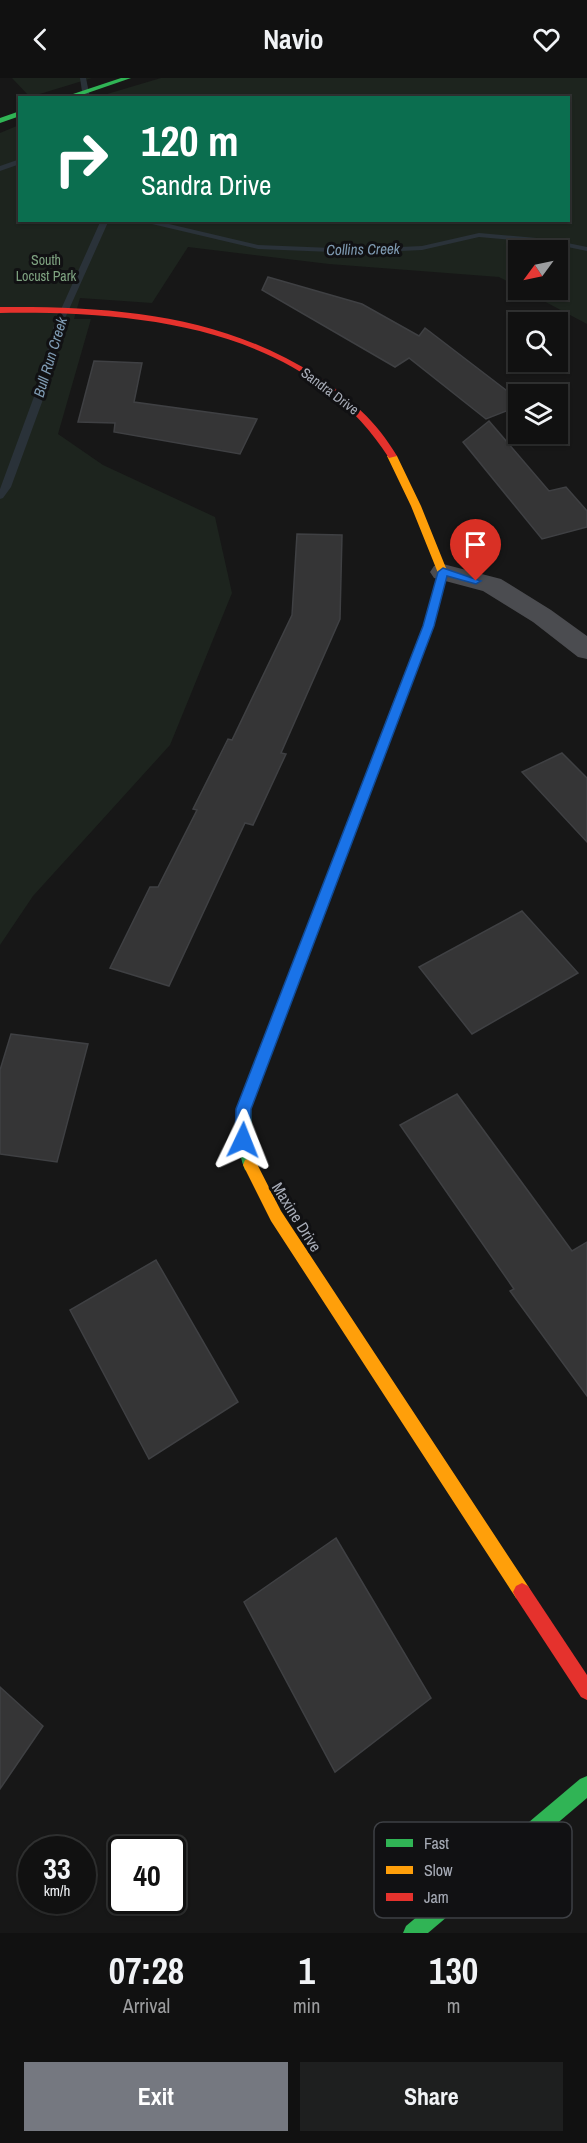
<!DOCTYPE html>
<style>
:root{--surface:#111;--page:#1e1f1f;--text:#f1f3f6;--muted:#9c9d9f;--line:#303131;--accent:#757880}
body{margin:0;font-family:"Archivo Narrow",sans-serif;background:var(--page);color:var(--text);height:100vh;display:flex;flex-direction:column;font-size:22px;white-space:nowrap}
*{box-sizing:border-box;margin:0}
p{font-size:20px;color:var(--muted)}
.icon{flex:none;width:33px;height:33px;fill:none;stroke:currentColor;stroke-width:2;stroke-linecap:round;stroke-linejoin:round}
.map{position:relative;height:1855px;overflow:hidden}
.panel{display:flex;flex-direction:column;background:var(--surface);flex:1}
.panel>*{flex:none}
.banner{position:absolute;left:18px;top:18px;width:552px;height:126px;border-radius:0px;box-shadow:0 2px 4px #0004,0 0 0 2px var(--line);background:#0b6e4f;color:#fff;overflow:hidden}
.needle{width:39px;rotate:237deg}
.buttons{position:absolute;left:508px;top:162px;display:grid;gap:12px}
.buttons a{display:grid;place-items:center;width:60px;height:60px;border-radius:0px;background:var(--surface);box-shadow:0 2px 4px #0004,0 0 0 2px var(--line);font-size:30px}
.speed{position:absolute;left:18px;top:1758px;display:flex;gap:12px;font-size:30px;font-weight:700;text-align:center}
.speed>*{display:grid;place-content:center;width:78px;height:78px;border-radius:50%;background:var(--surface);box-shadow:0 2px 4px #0004,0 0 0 2px var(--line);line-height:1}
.speed small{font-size:15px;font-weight:400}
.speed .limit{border:3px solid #111;border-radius:9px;background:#fff;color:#111}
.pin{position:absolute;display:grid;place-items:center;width:51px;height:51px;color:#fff;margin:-62px -26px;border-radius:50% 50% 50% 0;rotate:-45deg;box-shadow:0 0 6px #0007}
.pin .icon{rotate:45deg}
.me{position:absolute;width:66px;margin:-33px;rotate:2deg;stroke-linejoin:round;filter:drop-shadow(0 0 4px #0008)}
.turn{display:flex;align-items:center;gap:21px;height:126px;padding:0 24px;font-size:27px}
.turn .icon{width:78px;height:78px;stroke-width:2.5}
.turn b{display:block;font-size:42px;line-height:51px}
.eta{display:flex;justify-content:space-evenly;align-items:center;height:102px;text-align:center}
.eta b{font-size:36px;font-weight:700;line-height:42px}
.action{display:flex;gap:12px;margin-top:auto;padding:12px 24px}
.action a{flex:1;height:69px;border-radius:0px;background:var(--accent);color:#fff;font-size:24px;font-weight:700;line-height:69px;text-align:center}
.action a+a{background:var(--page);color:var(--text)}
header{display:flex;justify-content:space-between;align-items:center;height:78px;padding:0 24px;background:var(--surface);font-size:27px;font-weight:700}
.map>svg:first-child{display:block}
.green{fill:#1d241e}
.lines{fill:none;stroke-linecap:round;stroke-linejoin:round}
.stream{fill:#2a3239;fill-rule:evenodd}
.building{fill:#353536;stroke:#3f4043;stroke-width:1.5}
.street{fill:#4b4c50;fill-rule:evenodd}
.fast{fill:#30b455;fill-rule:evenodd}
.slow{fill:#ff9f0a;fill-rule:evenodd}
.jam{fill:#e5322d;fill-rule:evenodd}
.route{fill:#1a73e8;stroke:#114b97;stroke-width:1.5}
.labels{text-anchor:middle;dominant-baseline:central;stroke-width:6;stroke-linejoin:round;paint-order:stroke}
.far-park-label{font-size:14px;fill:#7fa381;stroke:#111113}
.far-street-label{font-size:14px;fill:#a8adb8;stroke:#111113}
.far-water-label{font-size:15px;font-style:italic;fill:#7f9bb3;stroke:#111113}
.street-label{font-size:16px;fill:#a8adb8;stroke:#111113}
.key{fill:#111113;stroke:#3e4045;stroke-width:1.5}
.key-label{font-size:16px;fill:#a8adb8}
</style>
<header><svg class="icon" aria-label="back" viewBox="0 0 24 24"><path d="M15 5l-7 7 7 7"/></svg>Navio<svg class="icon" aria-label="heart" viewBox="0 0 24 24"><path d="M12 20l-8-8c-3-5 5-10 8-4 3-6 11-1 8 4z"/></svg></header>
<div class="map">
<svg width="587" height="1855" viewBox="0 0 587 1855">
<rect width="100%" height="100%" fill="#171717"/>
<g class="green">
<path d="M 12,0 L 92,0 L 30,19 Z"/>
<path d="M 161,0 L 587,0 L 587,246 L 523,212 L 558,212 L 558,172 L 519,172 L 519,209 L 499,199 L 329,186 L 188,169 L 152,225 L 80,220 L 74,241 L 91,241 L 58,356 L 103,387 L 215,439 L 232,515 L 170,667 L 33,818 L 0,867 L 0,55 L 19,47 L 20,142 L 568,142 L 568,20 L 97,19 Z"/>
</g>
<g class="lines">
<g class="stream">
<path d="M 80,0 L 86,0 L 90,20 L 83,20 Z"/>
<path d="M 20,81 L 20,86 L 0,93 L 0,88 Z"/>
<path d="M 101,142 L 109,142 L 62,247 L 49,305 L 11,409 L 3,420 L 0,421 L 0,411 L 39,305 L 54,247 Z"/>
<path d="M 135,142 L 152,142 L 258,167 L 357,171 L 422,168 L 479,155 L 548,161 L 587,169 L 587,173 L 548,165 L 479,159 L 422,172 L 357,175 L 258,171 Z"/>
</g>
</g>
<g class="building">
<path d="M 268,199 L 362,226 L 419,258 L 425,250 L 519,322 L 519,328 L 486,341 L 409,280 L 395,289 L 262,212 Z"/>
<path d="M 94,283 L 142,285 L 134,324 L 257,341 L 240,376 L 114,354 L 115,345 L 78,344 Z"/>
<path d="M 489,343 L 549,413 L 566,409 L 587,433 L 587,449 L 542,461 L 463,364 Z"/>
<path d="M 297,456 L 342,457 L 340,541 L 281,675 L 286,676 L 253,747 L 245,745 L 169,908 L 110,890 L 150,809 L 158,809 L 197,732 L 193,731 L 228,661 L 232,662 L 292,537 Z"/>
<path d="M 562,675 L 587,700 L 587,764 L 522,694 Z"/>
<path d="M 522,833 L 578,895 L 472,956 L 419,889 Z"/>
<path d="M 11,956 L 88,966 L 57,1084 L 0,1076 L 0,992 Z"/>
<path d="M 457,1016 L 572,1173 L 587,1164 L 587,1318 L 510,1213 L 514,1211 L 400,1047 Z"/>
<path d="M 156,1182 L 238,1324 L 149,1381 L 70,1232 Z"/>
<path d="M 336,1460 L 431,1620 L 335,1694 L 244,1524 Z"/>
<path d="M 0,1609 L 43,1648 L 0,1711 Z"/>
</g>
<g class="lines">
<path class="street" d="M 443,486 L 501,501 L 551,532 L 587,558 L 587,581 L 578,579 L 533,544 L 483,513 L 434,500 L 430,494 L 434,488 Z"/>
<g class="fast">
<path d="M 121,0 L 131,0 L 73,20 L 61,20 Z"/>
<path d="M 20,33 L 20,38 L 0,45 L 0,40 Z"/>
<path d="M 394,634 L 400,638 L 251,1031 L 252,1062 L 257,1087 L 255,1092 L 250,1094 L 245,1092 C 237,1073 237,1051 237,1031 L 388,638 Z"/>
<path d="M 587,1698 L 587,1720 L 428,1855 L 403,1855 L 406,1848 L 580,1701 Z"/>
</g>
<g class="slow">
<path d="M 392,375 L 397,378 L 421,428 L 448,495 L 433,548 L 400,638 L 394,642 L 388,638 L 423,548 L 438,495 L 411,428 L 387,378 Z"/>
<path d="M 250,1080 L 255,1082 L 281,1133 L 528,1508 L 531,1514 L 528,1520 L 522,1523 L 516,1520 L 271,1143 L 243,1087 L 245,1082 Z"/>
</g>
<g class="jam">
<path d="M 0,229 C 111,228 221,236 317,298 C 349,319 377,344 397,378 L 389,380 C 306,249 141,233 0,235 Z"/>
<path d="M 522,1505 L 528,1508 L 587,1597 L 587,1622 L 581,1619 L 516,1520 L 513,1514 L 516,1508 Z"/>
</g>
</g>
<path class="route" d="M 443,490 L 481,503 L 476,506 L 447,498 L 434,548 L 251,1031 L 250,1062 L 243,1068 L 235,1062 L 236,1031 L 423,548 L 438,494 Z"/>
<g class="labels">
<g class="far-park-label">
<text x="46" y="182">South<tspan x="46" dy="16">Locust Park</tspan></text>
</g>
<g class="far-street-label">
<text transform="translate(330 313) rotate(37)">Sandra Drive</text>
</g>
<g class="far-water-label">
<text transform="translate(363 171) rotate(-1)">Collins Creek</text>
<text transform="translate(50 279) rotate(-73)">Bull Run Creek</text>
</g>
<g class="street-label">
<text transform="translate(297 1139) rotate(58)">Maxine Drive</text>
</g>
</g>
<rect x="374" y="1744" width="198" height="96" rx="9" class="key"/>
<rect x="386" y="1761" width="27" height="8" fill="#30b455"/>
<rect x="386" y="1788" width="27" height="8" fill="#ff9f0a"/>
<rect x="386" y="1815" width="27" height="8" fill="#e5322d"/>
<g class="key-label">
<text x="424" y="1771">Fast</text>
<text x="424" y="1798">Slow</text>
<text x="424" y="1825">Jam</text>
</g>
</svg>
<div class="buttons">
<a><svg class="needle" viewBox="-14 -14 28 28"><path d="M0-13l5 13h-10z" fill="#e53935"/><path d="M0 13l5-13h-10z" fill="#9c9d9f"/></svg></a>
<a><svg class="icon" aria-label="search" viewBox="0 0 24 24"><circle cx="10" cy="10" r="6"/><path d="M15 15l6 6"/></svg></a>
<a><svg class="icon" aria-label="layers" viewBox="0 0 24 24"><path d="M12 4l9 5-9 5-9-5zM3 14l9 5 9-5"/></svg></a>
</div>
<div class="speed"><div>33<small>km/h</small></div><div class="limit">40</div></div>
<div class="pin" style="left:476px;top:503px;background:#d93025"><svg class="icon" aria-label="arrive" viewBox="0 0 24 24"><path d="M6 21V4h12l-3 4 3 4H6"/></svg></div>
<svg class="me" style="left:243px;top:1062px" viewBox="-20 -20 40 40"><path d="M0-17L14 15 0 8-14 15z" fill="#1a73e8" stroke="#fff" stroke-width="4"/></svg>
<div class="banner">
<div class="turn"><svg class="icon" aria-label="right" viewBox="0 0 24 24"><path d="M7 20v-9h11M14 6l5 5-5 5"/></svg><div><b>120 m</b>Sandra Drive</div></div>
</div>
</div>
<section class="panel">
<div class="eta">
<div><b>07:28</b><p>Arrival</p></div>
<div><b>1</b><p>min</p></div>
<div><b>130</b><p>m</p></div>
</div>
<div class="action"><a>Exit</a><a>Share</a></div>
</section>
